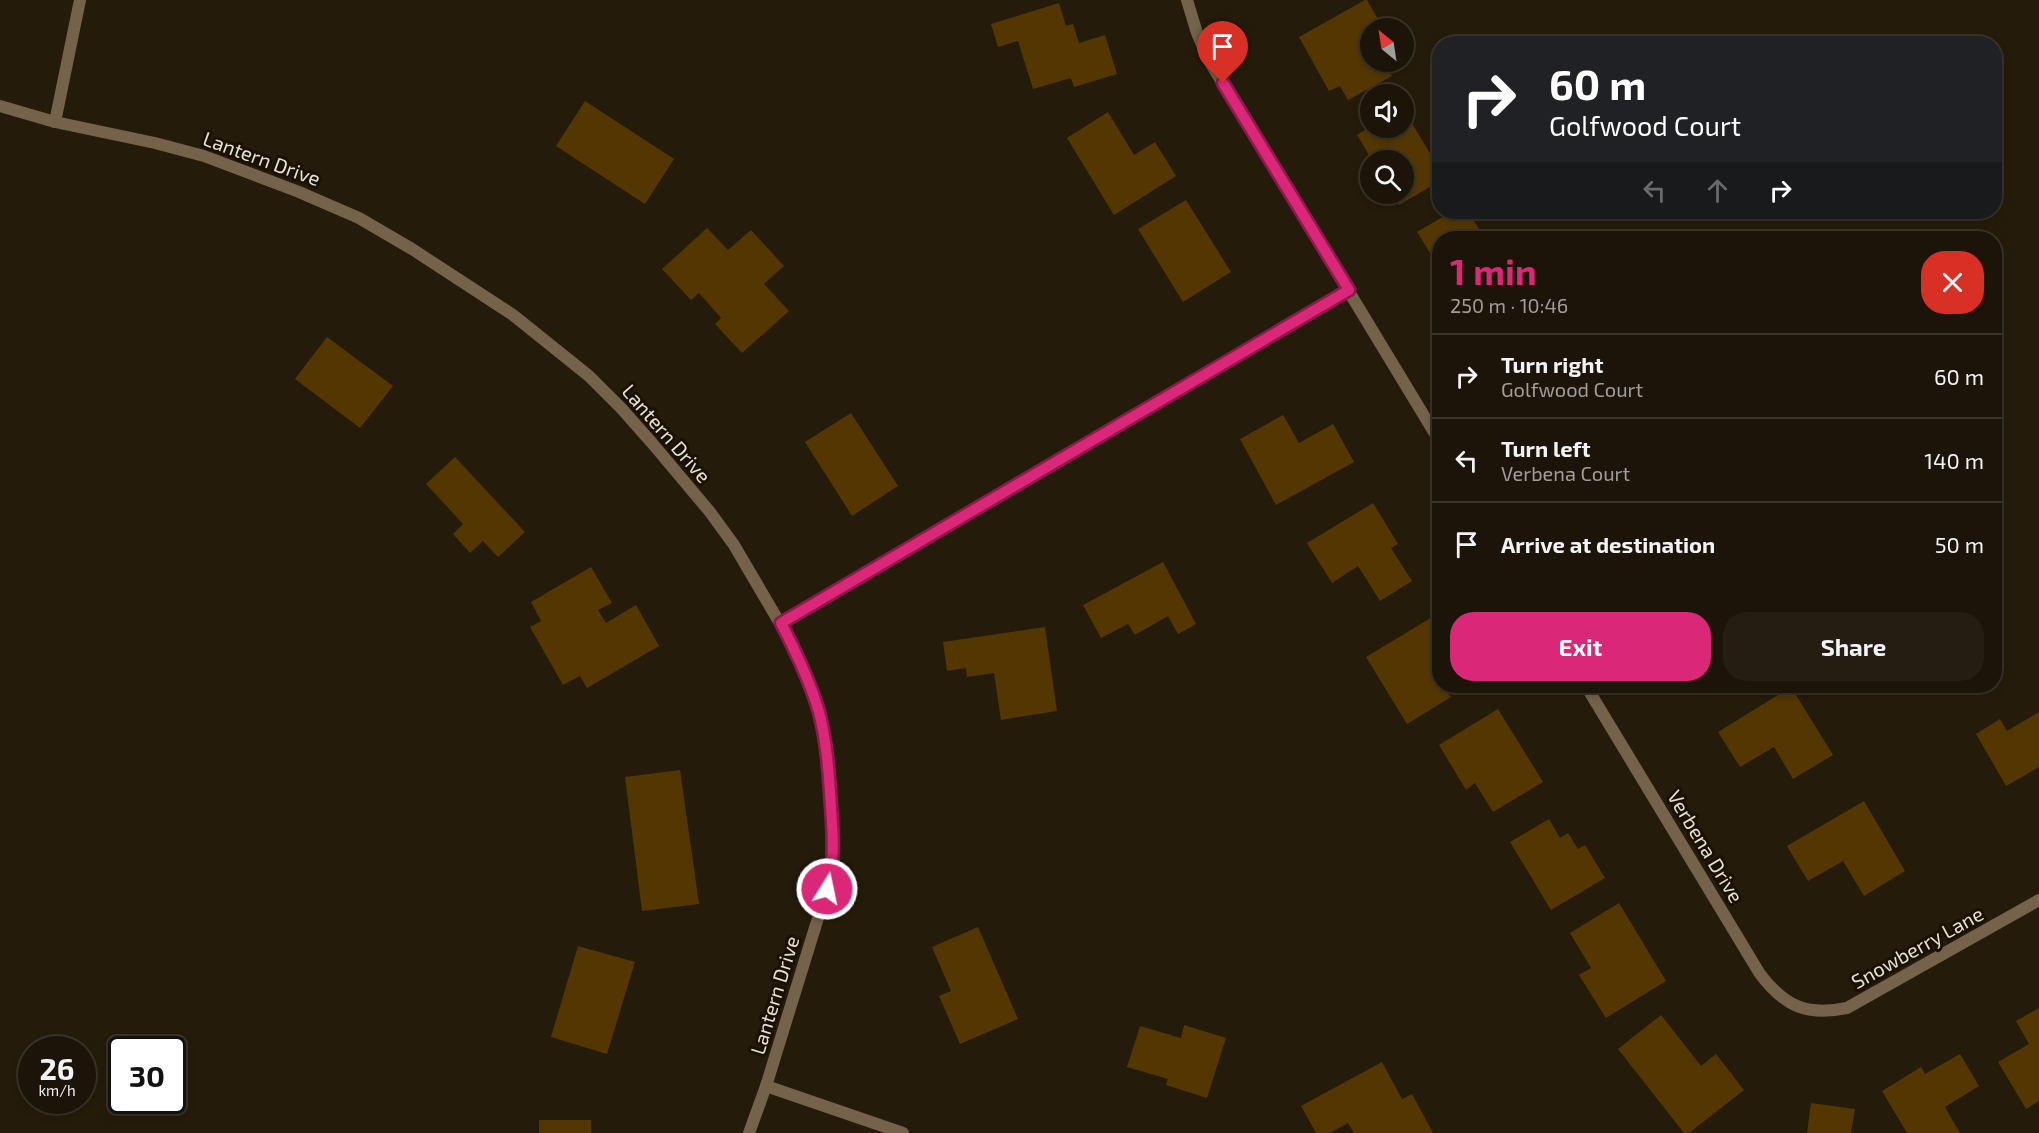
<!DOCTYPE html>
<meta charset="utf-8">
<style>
:root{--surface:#1c1408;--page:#251d12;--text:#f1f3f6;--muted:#a09e9c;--line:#3a3329;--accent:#db2777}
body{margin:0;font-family:"Exo 2",sans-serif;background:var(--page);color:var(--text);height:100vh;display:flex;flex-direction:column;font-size:22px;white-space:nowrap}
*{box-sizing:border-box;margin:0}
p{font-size:20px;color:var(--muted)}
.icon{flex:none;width:33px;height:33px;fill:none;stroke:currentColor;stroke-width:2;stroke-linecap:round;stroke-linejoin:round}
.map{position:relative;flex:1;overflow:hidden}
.side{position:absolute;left:1432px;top:231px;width:570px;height:462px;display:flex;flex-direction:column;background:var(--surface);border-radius:24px;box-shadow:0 3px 9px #0003,0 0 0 2px var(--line)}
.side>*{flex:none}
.guide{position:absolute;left:1432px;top:36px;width:570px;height:183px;border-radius:24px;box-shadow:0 3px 9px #0003,0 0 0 2px var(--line);background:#202124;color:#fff;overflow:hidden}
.needle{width:39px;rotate:330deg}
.buttons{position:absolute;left:1360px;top:18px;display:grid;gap:12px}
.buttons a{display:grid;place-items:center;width:54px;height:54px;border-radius:50%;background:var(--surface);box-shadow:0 3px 9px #0003,0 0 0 2px var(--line);font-size:30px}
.speed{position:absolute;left:18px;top:1036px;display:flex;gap:12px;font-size:30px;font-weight:700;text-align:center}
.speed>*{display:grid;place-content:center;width:78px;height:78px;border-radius:50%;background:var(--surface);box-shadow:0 3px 9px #0003,0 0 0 2px var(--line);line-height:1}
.speed small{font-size:15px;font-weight:400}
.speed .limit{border:3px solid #111;border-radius:9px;background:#fff;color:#111}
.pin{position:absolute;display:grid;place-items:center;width:51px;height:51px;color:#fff;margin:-62px -26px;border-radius:50% 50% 50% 0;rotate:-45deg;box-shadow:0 0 6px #0007}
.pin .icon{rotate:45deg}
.me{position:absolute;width:66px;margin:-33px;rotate:10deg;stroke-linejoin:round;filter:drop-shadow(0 0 4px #0008)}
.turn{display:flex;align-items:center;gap:21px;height:126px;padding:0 18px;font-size:27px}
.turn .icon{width:78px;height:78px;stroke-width:2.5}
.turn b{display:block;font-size:42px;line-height:51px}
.lanes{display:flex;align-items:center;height:57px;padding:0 18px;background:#0003;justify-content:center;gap:30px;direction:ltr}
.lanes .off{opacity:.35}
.round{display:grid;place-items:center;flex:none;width:63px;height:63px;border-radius:24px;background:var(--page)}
.headline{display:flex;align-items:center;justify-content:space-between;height:102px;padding:0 18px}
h1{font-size:36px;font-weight:700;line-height:45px;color:var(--accent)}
.action{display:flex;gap:12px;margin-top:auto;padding:12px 18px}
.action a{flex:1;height:69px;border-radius:24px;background:var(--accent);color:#fff;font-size:24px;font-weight:700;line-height:69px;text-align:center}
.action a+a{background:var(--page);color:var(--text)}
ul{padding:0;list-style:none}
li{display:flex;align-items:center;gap:18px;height:84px;padding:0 18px;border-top:2px solid var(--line)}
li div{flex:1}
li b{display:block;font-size:22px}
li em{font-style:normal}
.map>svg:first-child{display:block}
.building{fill:#543700}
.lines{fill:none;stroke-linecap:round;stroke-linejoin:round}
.minor{stroke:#74634a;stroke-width:12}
.route-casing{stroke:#8e194d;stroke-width:15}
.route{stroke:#db2777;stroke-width:10}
.labels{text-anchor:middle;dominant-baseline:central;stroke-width:6;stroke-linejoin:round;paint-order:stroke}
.street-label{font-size:20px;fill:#e7e0d5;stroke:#1b1103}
</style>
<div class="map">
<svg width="2039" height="1133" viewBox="0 0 2039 1133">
<rect width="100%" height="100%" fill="#251b0a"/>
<g class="building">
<path d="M 1365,0 L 1367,0 L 1383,28 L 1371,28 L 1371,62 L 1384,62 L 1392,76 L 1348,100 L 1340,86 L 1329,91 L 1299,37 Z"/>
<path d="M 1059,3 L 1066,26 L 1073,24 L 1079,43 L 1105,35 L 1117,74 L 1074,87 L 1071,78 L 1033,89 L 1018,41 L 998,47 L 991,24 Z"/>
<path d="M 585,101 L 674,159 L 645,204 L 556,146 Z"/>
<path d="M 1404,110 L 1440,170 L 1440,181 L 1399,205 L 1392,194 L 1404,194 L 1404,160 L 1372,160 L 1357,135 L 1371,126 L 1371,128 L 1404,128 Z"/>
<path d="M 1108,112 L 1134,155 L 1155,142 L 1176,176 L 1114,215 L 1067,138 Z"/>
<path d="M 1186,200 L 1231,272 L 1183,302 L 1138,229 Z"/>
<path d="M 1451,212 L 1468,212 L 1485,238 L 1440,238 L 1440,269 L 1417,232 Z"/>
<path d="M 707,228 L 728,250 L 751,230 L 784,266 L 764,284 L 789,311 L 742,353 L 715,324 L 721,318 L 699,293 L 691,300 L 662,269 Z"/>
<path d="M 327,337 L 393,386 L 360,428 L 295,379 Z"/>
<path d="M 851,413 L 898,486 L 852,516 L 805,442 Z"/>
<path d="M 1283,415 L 1299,443 L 1333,424 L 1354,462 L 1276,505 L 1240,439 Z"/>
<path d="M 455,457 L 525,532 L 498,557 L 483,541 L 470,553 L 453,534 L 463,524 L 426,484 Z"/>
<path d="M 1373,503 L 1398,544 L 1391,548 L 1412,581 L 1380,601 L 1358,566 L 1332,583 L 1307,543 Z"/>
<path d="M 1163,562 L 1196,624 L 1178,634 L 1168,616 L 1135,635 L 1128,624 L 1101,638 L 1083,605 Z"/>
<path d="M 591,567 L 612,603 L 598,610 L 606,623 L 636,605 L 659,646 L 587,688 L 580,676 L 563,685 L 530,627 L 541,621 L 531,602 Z"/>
<path d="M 1439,613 L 1440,658 L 1430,664 L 1440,680 L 1440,686 L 1444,686 L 1451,697 L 1407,724 L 1366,657 Z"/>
<path d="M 1045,627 L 1057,711 L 1001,720 L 994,673 L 967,677 L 966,668 L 947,671 L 943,642 Z"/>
<path d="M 1791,687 L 1833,755 L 1793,779 L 1774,747 L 1740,767 L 1718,732 Z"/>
<path d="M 1498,709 L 1543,782 L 1493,812 L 1475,783 L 1466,790 L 1439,745 Z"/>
<path d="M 2039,712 L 2039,767 L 2006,786 L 1976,734 L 2000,719 L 2007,731 Z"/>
<path d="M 680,770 L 699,904 L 642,911 L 625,777 Z"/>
<path d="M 1864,801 L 1905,871 L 1864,896 L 1843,861 L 1808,881 L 1787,846 Z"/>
<path d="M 1549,819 L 1560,838 L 1568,833 L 1578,849 L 1585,845 L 1605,878 L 1551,910 L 1510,842 Z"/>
<path d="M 1619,903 L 1666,981 L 1606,1018 L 1579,975 L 1591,968 L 1570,933 Z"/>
<path d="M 978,927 L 1018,1019 L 960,1044 L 939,996 L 951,991 L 932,947 Z"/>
<path d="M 578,946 L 635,962 L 607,1054 L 551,1037 Z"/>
<path d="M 2039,1008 L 2039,1101 L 2026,1109 L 1998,1062 L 2029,1044 L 2016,1021 Z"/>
<path d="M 1661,1015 L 1701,1066 L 1716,1054 L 1744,1090 L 1689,1133 L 1684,1133 L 1618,1049 Z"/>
<path d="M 1184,1025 L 1226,1038 L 1207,1098 L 1166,1085 L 1168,1079 L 1127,1067 L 1140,1026 L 1181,1038 Z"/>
<path d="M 1960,1054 L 1979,1086 L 1945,1107 L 1960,1133 L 1907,1133 L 1882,1091 L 1921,1067 L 1925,1074 Z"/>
<path d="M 1382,1062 L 1402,1099 L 1412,1094 L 1433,1133 L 1354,1133 L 1348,1123 L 1330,1133 L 1316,1133 L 1301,1106 Z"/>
<path d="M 1811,1103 L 1855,1109 L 1851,1133 L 1807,1133 Z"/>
<rect x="539" y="1120" width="52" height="13"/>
</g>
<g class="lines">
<g class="minor">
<path d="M 1187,0 L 1197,33 L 1208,59 L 1440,442"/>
<path d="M 0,106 L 55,122 L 155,143 L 204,156 L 299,192 L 359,218 L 412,249 L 513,315 L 589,376 L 621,408 L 652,443 L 710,512 L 734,545 L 795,649 L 819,712 L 826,750 L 832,819 L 831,876 L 766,1086 L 749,1133"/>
<path d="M 55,122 L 80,0"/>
<path d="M 781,623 L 1349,290"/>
<path d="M 1586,686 L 1760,974 C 1785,1007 1807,1016 1847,1008 L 2039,900"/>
<path d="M 766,1086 L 903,1133"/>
</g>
</g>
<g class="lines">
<g class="route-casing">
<path id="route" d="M 827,889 C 835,863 833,834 831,807 C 829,775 827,743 819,712 C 810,681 796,652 781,623 L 1349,290 L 1223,83"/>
</g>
<use href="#route" class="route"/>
</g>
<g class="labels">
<g class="street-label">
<text transform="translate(262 158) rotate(20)">Lantern Drive</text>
<text transform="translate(667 433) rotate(49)">Lantern Drive</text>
<text transform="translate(1706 846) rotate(59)">Verbena Drive</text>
<text transform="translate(1917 947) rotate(-29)">Snowberry Lane</text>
<text transform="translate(774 995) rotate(-73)">Lantern Drive</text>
</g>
</g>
</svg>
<div class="buttons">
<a><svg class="needle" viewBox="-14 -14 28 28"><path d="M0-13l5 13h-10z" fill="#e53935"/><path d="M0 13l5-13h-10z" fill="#a09e9c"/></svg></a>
<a><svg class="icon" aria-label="sound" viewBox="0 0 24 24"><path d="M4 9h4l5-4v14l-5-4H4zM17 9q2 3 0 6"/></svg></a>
<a><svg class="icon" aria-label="search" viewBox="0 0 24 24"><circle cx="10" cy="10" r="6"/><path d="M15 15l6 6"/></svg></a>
</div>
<div class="speed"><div>26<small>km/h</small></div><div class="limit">30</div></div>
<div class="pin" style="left:1223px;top:83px;background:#d93025"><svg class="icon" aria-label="arrive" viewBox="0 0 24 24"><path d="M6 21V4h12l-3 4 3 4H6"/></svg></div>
<svg class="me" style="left:827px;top:889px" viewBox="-20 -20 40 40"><circle r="17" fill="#db2777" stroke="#fff" stroke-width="3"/><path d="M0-11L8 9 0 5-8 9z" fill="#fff"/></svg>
<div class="guide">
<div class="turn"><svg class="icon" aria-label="right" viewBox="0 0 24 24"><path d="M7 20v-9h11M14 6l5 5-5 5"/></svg><div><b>60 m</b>Golfwood Court</div></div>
<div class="lanes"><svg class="icon off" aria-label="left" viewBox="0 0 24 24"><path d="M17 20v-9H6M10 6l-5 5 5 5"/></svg><svg class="icon off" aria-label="ahead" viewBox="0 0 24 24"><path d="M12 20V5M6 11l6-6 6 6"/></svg><svg class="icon" aria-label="right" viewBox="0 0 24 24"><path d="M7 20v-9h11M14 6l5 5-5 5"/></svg></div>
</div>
<section class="side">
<div class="headline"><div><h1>1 min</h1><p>250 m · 10:46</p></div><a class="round" style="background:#d93025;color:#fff"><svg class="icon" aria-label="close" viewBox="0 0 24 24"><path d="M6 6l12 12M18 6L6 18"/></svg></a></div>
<ul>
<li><svg class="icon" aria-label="right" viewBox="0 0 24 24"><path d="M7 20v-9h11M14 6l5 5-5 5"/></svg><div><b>Turn right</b><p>Golfwood Court</p></div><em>60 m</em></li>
<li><svg class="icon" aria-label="left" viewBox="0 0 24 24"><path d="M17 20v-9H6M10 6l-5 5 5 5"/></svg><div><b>Turn left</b><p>Verbena Court</p></div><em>140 m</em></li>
<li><svg class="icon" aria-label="arrive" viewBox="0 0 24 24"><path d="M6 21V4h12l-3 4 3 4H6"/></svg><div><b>Arrive at destination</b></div><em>50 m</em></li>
</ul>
<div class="action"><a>Exit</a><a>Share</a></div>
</section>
</div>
